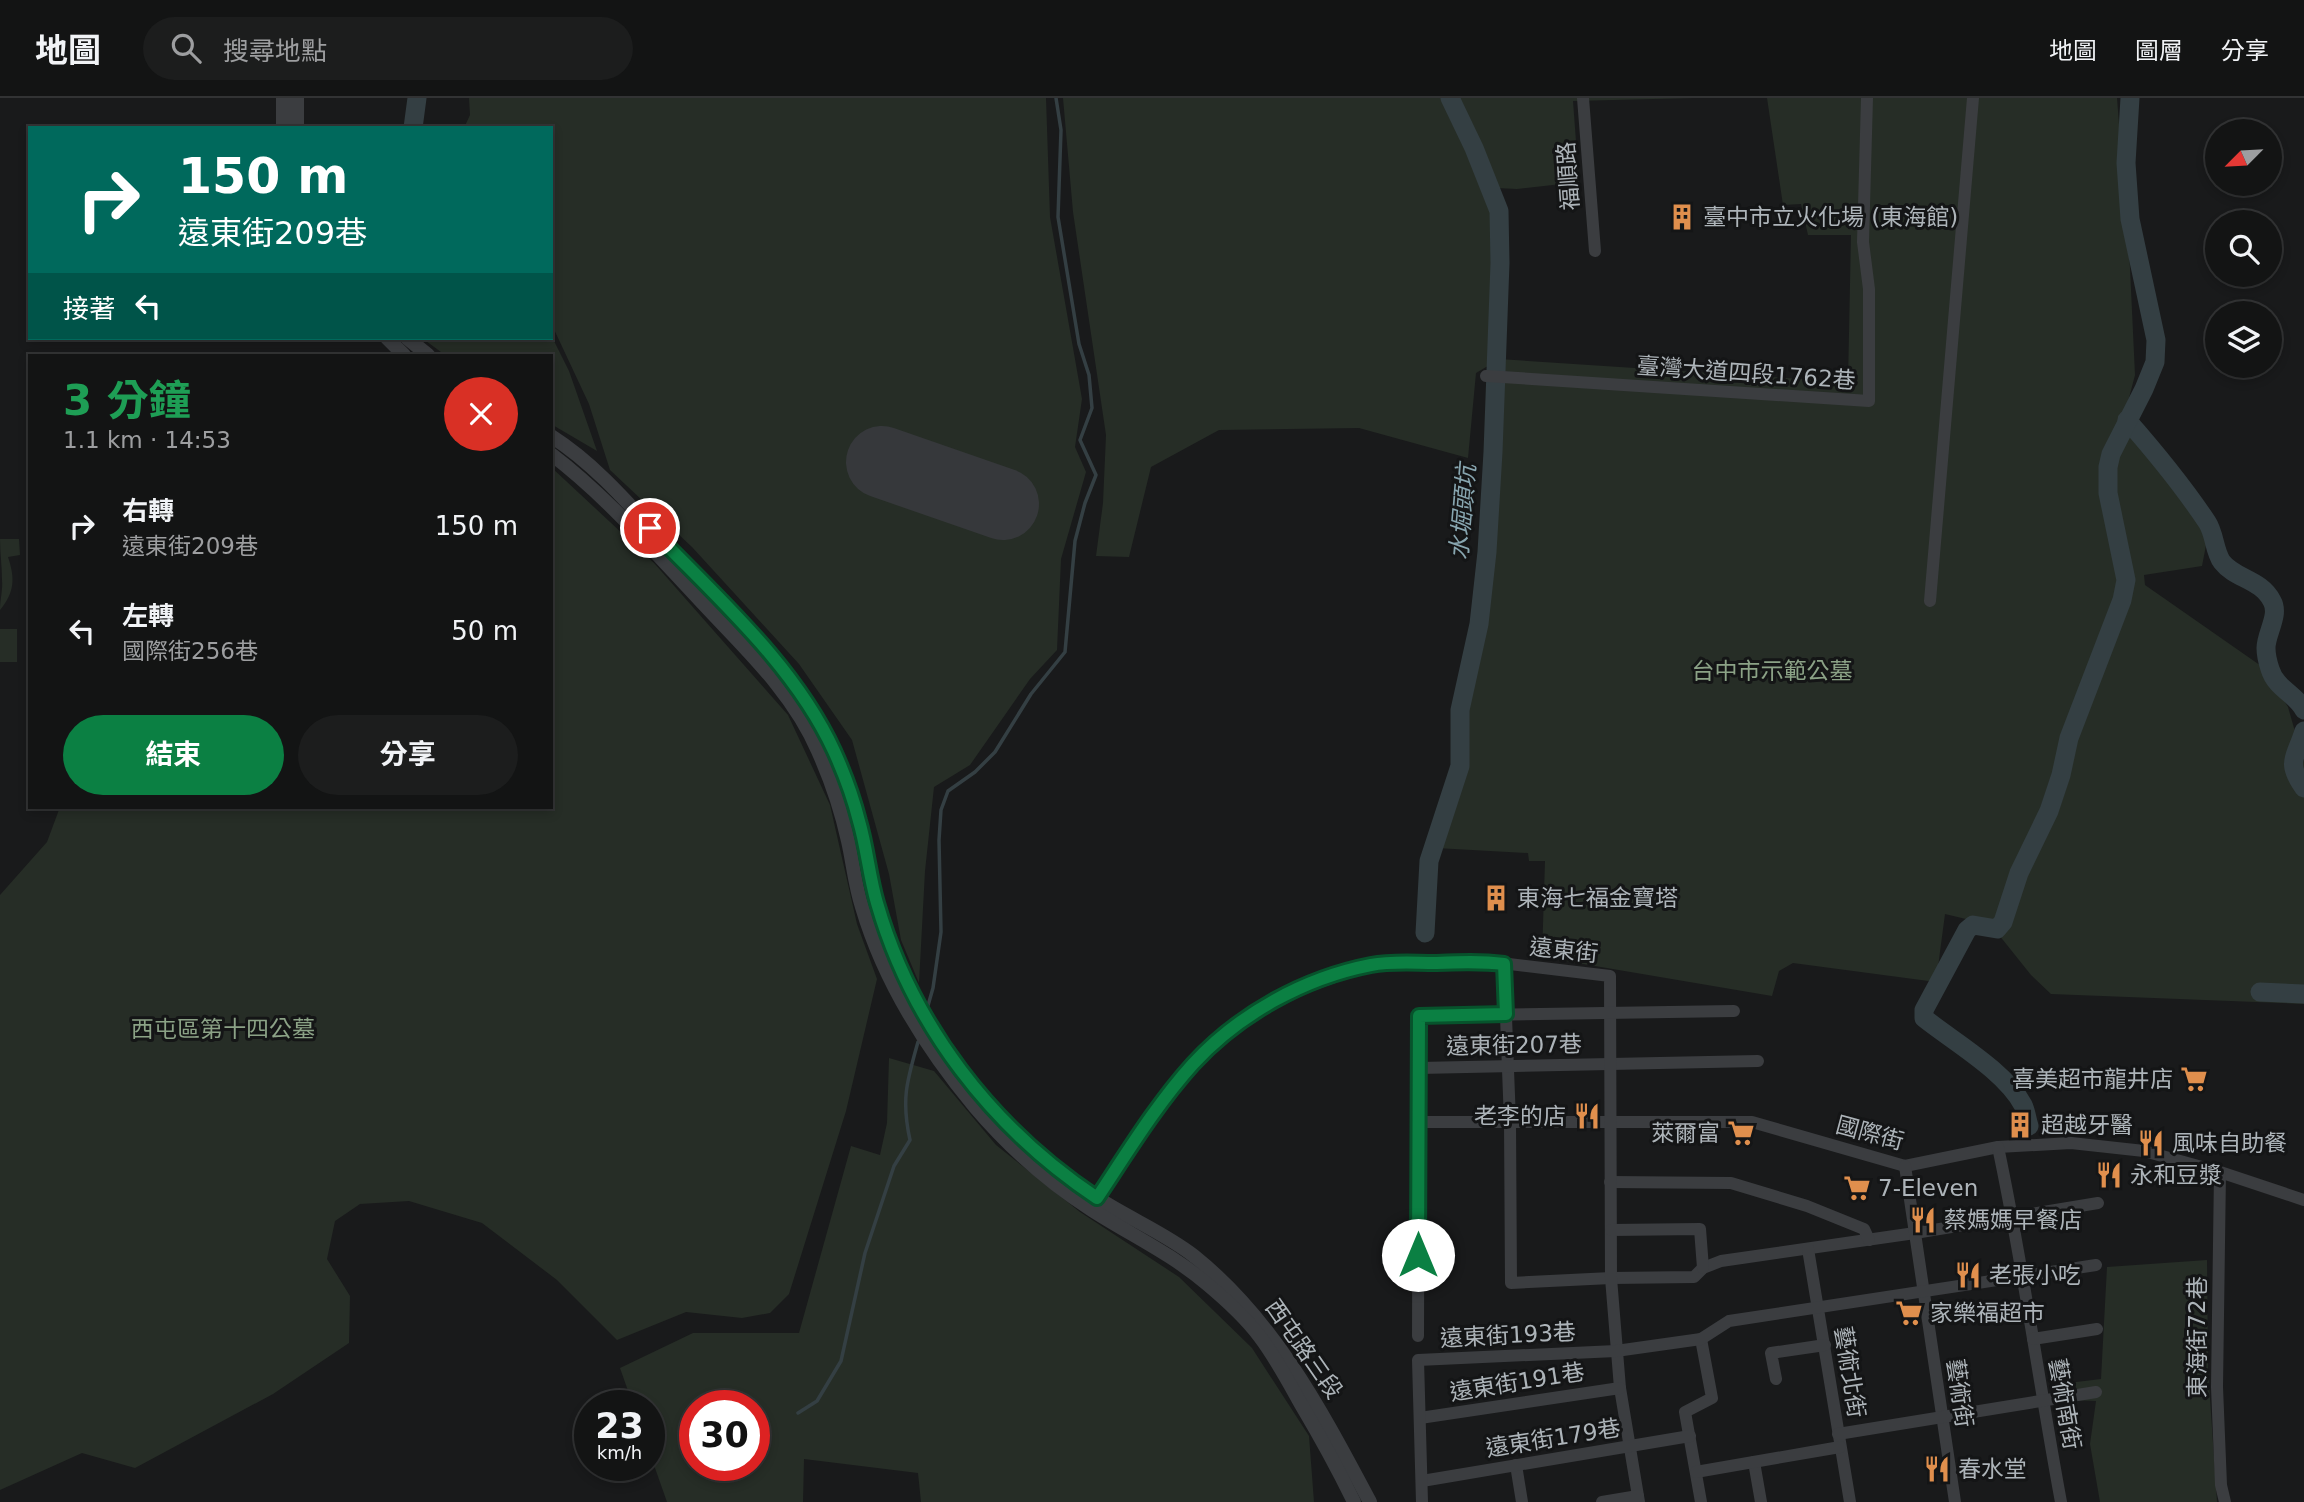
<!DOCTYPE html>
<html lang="zh-TW">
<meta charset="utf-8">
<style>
:root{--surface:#131414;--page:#1c1d1d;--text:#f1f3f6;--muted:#9d9ea0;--line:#323334;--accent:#0b8043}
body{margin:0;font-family:"DejaVu Sans","Noto Sans TC",sans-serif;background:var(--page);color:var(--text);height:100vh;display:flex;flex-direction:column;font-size:26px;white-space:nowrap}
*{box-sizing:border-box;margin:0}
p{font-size:23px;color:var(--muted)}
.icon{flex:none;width:38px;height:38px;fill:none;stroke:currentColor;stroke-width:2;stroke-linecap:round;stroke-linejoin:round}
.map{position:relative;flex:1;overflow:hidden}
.details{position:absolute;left:28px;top:256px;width:525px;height:455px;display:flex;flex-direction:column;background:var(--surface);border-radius:0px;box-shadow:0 4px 10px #0003,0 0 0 2px var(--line)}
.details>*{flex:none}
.banner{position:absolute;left:28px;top:28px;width:525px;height:214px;border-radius:0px;box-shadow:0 4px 10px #0003,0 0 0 2px var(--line);background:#00695c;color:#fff;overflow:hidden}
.needle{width:46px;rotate:246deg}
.tools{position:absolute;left:2205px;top:21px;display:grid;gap:14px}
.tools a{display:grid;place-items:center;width:77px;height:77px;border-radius:50%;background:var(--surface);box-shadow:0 4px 10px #0003,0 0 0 2px var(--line);font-size:35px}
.speed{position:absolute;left:574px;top:1292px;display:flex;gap:14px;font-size:35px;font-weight:700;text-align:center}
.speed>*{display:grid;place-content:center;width:91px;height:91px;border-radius:50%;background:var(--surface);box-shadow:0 4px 10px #0003,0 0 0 2px var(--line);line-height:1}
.speed small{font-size:18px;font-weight:400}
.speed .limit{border:10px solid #d22;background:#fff;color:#111}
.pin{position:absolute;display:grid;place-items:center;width:60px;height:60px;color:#fff;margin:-30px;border:4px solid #fff;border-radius:50%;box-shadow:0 2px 7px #0007}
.me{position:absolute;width:77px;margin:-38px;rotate:0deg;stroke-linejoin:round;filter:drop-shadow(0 0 5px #0008)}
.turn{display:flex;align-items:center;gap:24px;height:147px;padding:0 35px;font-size:32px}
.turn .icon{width:91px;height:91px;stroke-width:2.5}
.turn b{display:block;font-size:49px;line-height:60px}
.then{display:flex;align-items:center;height:66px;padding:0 35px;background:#0003;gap:14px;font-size:26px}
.round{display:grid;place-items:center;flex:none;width:74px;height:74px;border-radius:37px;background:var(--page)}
.head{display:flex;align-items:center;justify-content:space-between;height:119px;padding:0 35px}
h1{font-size:42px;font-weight:700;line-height:52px;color:#1e9e55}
.primary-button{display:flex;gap:14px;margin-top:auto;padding:14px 35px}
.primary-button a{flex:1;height:80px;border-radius:42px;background:var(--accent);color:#fff;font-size:28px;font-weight:700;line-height:80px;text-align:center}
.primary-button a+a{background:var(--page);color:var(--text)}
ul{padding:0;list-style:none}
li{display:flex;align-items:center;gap:21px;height:105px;padding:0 35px}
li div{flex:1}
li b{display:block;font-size:26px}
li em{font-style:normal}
header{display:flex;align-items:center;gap:42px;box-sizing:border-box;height:98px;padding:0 35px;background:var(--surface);border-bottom:2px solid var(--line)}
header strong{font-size:33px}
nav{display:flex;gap:38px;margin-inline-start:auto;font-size:24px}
.search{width:490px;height:63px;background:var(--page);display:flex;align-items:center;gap:18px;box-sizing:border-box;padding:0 24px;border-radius:38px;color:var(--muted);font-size:26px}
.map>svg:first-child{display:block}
.green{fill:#262d26;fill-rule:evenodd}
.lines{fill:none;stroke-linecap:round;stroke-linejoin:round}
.stream{stroke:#343f43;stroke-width:3.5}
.river{stroke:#343f43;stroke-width:19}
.runway{stroke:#36383b;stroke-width:72}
.minor{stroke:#3b3d40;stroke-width:12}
.tertiary{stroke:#3b3d40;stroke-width:14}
.route-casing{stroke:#07532c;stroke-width:18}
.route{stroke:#0b8043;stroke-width:12}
.labels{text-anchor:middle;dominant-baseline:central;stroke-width:6;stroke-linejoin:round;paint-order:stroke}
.street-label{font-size:23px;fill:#adb4b9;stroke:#141516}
.poi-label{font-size:23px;fill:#adb4b9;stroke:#141516;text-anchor:start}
.park-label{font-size:23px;fill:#8ba286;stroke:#141516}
.water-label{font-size:24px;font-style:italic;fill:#88a6b0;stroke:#141516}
</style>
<header>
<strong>地圖</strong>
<div class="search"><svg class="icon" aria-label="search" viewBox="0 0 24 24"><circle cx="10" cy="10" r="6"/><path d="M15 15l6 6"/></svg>搜尋地點</div>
<nav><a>地圖</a><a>圖層</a><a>分享</a></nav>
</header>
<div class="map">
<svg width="2304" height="1404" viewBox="0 0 2304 1404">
<rect width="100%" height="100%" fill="#191a1b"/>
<g class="green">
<path d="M 469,0 L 1046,0 L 1050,119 L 1082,301 L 1075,349 L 1086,374 L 1061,461 L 1057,552 L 1030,581 L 970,667 L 934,689 L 925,773 L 919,885 L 901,842 L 889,776 L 852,642 L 799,566 L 692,449 L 610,372 L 589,306 L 551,225 L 551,30 L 464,30 L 470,17 Z"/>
<path d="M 1063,0 L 1695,0 L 1573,3 L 1579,84 L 1517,91 L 1497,90 L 1503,120 L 1508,190 L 1499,261 L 1848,284 L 1851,137 L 1808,137 L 1801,106 L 1783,107 L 1767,0 L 2117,0 L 2130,170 L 2135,277 L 2125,315 L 2158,353 L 2208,437 L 2202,468 L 2144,477 L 2145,487 L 2264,570 L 2288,609 L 2304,665 L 2304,906 L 2051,896 L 2031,877 L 1991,827 L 1945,816 L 1936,884 L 1793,865 L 1779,873 L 1772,898 L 1542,859 L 1545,763 L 1529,763 L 1528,755 L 1436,750 L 1463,668 L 1463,612 L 1482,526 L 1490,454 L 1495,355 L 1495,296 L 1498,262 L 1476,275 L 1468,360 L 1359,330 L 1219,332 L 1151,369 L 1129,459 L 1096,458 L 1103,405 L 1106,337 L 1073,114 Z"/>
<path d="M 551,237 L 569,273 L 597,353 L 551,326 L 551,257 L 445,257 L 422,240 L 551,240 Z"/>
<path d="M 551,369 L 654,465 L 788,617 L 830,707 L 857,826 L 877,881 L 846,1013 L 789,1196 L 770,1215 L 742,1220 L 686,1214 L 617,1242 L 557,1182 L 482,1125 L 409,1103 L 360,1106 L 335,1123 L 327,1161 L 350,1198 L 349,1245 L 273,1296 L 135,1370 L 82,1355 L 0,1392 L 0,797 L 47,744 L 60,709 L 551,709 Z"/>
<path d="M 0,441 L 19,441 L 20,457 L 8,459 C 15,480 15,494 0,512 C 0,502 3,491 2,482 C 2,469 0,455 0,441 Z"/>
<rect x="0" y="531" width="17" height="33"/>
<path d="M 889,960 L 934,973 L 996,1047 L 1080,1114 L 1179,1179 L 1252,1250 L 1309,1338 L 1314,1404 L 921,1404 L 918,1375 L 804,1361 L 803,1404 L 667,1404 L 649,1353 L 649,1307 L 633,1307 L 620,1270 L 693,1235 L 799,1235 L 851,1048 L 880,1057 L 887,1025 ZM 695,1307 L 754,1307 L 754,1367 L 695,1367 Z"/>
<path d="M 2207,1162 L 2208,1271 L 2217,1404 L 2100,1404 L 2090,1346 L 2096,1303 L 2066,1302 L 2068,1285 L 2101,1281 L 2107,1169 Z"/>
</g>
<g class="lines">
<g class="stream">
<path d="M 927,911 L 933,890 L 941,834 L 939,742 L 941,712 L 948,693 L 975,674 L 995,654 L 1031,596 L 1065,554 L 1075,443 L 1085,405 L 1096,377 L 1080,342 L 1092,310 L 1089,277 L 1079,246 L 1058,119 L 1061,32 L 1056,0"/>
<path d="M 798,1315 L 817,1303 L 841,1263 L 865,1155 L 894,1068 L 910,1042 C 901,1001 907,983 918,944"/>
</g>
<g class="river">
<path d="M 413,30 L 417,0"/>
<path d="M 2127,322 C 2156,355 2183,388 2207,424 C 2215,436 2214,453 2222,464 C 2235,481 2261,481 2272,503 C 2280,517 2266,535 2266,550 C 2266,556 2268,565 2270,571 C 2276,591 2296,596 2304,612"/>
<path d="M 2304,633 C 2296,660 2285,663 2304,690"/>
<path d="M 1425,835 L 1429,763 L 1460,668 L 1460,612 L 1479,526 L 1487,454 L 1493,354 L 1500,165 L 1499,113 L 1474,50 L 1450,0"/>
<path d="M 2260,894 L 2304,896"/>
<path d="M 2029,1028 C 2027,1022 2026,1013 2023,1007 C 2005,973 1954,944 1924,920 L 1924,912 L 1967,832 L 1973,827 L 1997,831 L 2003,824 L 2019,775 L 2049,713 L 2061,677 L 2069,640 L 2122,502 L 2126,482 L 2108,395 L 2108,369 L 2111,356 L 2144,291 L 2155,264 L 2156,242 L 2130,121 L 2126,65 L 2130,0"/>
</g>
<path class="runway" d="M 882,364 L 1003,406"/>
<g class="minor">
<path d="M 1583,0 L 1595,153"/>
<path d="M 1486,278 L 1869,303 L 1869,191 L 1863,144 L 1867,0"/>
<path d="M 1930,503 L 1973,0"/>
<path d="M 1504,866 L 1510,1024 L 1511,1185 L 1611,1180 L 1694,1179 L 1703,1170 L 1721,1163 L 1915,1135 L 2098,1105"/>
<path d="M 1419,970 L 1758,963"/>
<path d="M 1419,1024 L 1752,1024 L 1905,1068 L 1998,1049 L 2071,1045 L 2144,1053 L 2220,1074 L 2304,1102"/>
<path d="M 1998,1049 C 2023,1166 2039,1286 2061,1404"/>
<path d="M 1905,1068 L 1955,1404"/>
<path d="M 2220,1074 L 2217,1289 L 2221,1387 L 2225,1404"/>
<path d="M 1610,1084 L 1731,1085 L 1807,1108 L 1864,1131 L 1869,1142"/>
<path d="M 1091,1107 L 1168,996 L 1195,964 L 1241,923 L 1276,901 L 1295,893 L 1353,872 L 1387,866 L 1484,863 L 1610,878 L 1611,1180 L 1620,1290 L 1639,1404"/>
<path d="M 1611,1132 L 1700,1131 L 1703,1170"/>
<path d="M 1808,1151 L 1850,1404"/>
<path d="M 1418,1238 L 1419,918 L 1734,913"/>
<path d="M 1701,1241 L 1712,1300 L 1685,1314 L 1701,1404"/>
<path d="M 2033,1241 L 2097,1231"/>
<path d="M 1776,1281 L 1771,1255 L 1825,1247"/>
<path d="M 1420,1320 L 1620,1290"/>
<path d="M 1838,1336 L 2096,1294"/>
<path d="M 1754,1364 L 1761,1404"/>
<path d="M 1516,1367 L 1522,1404"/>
<path d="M 1696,1374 L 1840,1349"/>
<path d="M 1422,1383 L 1690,1338"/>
<path d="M 1422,1404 L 1418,1262 L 1616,1253 L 1701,1241 L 1729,1223 L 2096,1167"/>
<path d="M 1602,1404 L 1638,1398"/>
</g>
<g class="tertiary">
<path d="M 283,30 L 283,0"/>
<path d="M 297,30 L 297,0"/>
<path d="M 387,240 L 404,257"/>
<path d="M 407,240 L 428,257"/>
<path d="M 551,338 C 598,368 634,412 671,452 C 738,522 813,589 846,682 C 860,721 866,762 876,803 C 891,860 919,916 954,964 C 993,1017 1042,1066 1099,1101 C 1130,1121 1166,1136 1194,1158 C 1275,1223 1322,1314 1370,1404"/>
<path d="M 551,356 C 605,397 650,449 697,499 C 741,547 792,592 818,653 C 831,682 841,711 848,743 C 853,765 855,788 862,809 C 884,884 926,950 975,1009 C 1009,1049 1048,1084 1092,1112 C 1131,1137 1172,1156 1207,1186 C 1225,1201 1245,1219 1260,1239 C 1276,1260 1289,1285 1302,1308 C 1321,1340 1338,1371 1354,1404"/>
</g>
</g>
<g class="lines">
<g class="route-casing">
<path id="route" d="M 650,430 C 715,498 794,566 834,653 C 844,675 853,699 859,723 C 867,750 869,778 877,805 C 912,927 992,1030 1097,1100 C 1127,1055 1156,1007 1193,966 C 1239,916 1304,880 1371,867 C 1392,863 1414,865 1435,865 C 1459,864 1481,863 1504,866 L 1506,916 L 1419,918 L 1418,1157"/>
</g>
<use href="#route" class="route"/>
</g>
<defs>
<g id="building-bare" transform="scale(2.1)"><path d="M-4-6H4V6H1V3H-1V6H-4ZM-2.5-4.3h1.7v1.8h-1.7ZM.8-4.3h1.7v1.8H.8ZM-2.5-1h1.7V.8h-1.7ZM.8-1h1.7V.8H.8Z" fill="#e08f4d" stroke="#141516" stroke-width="2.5" paint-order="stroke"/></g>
<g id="supermarket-bare" transform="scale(2.1)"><path d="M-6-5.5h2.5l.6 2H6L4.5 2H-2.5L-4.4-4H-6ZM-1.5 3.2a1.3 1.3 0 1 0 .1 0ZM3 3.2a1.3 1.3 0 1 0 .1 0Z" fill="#e08f4d" stroke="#141516" stroke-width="2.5" paint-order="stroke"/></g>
<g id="restaurant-bare" transform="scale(2.1)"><path d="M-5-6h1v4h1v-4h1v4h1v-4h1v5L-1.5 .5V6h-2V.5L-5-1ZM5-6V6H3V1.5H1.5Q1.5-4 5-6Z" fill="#e08f4d" stroke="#141516" stroke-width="2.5" paint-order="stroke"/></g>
</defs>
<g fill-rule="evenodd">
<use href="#building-bare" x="1682" y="119"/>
<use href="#building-bare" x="1496" y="800"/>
<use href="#supermarket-bare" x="2194" y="981"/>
<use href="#restaurant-bare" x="1587" y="1018"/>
<use href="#building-bare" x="2020" y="1027"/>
<use href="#supermarket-bare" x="1741" y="1035"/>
<use href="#restaurant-bare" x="2151" y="1045"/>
<use href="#restaurant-bare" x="2109" y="1077"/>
<use href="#supermarket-bare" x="1857" y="1090"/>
<use href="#restaurant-bare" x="1923" y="1122"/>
<use href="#restaurant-bare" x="1968" y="1177"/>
<use href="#supermarket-bare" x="1909" y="1215"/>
<use href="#restaurant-bare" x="1937" y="1371"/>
</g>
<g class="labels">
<g class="street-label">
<text transform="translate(1568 78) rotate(-94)">福順路</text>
<text transform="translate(1746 275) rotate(4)">臺灣大道四段1762巷</text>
<text transform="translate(1564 852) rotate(6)">遠東街</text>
<text transform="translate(1514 947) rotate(-1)">遠東街207巷</text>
<text transform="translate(1870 1035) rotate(15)">國際街</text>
<text transform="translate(1508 1237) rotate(-3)">遠東街193巷</text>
<text transform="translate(2197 1239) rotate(-90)">東海街72巷</text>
<text transform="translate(1304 1251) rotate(55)">西屯路三段</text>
<text transform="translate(1850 1274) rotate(81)">藝術北街</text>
<text transform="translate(1517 1284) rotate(-9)">遠東街191巷</text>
<text transform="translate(1960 1295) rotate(82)">藝術街</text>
<text transform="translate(2065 1306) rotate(80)">藝術南街</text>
<text transform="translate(1553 1340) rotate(-9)">遠東街179巷</text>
</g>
<g class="poi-label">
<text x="1703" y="119">臺中市立火化場 (東海館)</text>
<text x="1517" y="800">東海七福金寶塔</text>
<text x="2173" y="981" text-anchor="end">喜美超市龍井店</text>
<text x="1566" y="1018" text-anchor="end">老李的店</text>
<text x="2041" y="1027">超越牙醫</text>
<text x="1720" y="1035" text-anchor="end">萊爾富</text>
<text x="2172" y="1045">風味自助餐</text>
<text x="2130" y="1077">永和豆漿</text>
<text x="1878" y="1090">7-Eleven</text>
<text x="1944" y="1122">蔡媽媽早餐店</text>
<text x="1989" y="1177">老張小吃</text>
<text x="1930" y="1215">家樂福超市</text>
<text x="1958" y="1371">春水堂</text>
</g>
<g class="park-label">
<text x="1772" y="573">台中市示範公墓</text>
<text x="223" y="931">西屯區第十四公墓</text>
</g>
<g class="water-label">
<text transform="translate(1463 414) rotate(-85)">水堀頭坑</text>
</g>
</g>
</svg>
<div class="tools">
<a><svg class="needle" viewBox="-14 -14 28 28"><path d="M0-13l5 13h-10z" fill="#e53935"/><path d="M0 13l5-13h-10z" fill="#9d9ea0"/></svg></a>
<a><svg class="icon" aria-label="search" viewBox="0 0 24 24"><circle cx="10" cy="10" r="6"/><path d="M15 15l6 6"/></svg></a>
<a><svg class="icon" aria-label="layers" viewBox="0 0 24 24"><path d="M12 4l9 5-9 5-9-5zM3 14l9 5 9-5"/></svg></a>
</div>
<div class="speed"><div>23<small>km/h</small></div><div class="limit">30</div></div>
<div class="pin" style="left:650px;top:430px;background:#d93025"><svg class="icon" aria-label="arrive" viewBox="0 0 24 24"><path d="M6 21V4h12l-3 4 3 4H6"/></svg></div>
<svg class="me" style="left:1418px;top:1157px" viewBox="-20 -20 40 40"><circle r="19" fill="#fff"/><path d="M0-13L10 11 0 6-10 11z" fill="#0b8043"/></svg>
<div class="banner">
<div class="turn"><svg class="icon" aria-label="right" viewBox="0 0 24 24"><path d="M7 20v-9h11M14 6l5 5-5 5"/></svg><div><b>150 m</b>遠東街209巷</div></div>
<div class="then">接著<svg class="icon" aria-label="left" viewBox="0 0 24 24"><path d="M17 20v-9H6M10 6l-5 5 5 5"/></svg></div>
</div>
<section class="details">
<div class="head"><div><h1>3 分鐘</h1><p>1.1 km · 14:53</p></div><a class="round" style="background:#d93025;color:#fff"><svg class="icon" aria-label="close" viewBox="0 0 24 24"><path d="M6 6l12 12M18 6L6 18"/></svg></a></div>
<ul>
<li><svg class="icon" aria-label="right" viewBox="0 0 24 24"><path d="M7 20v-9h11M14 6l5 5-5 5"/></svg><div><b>右轉</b><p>遠東街209巷</p></div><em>150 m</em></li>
<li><svg class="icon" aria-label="left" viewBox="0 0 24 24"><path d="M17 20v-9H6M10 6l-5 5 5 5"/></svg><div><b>左轉</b><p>國際街256巷</p></div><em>50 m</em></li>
</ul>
<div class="primary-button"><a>結束</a><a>分享</a></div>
</section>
</div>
